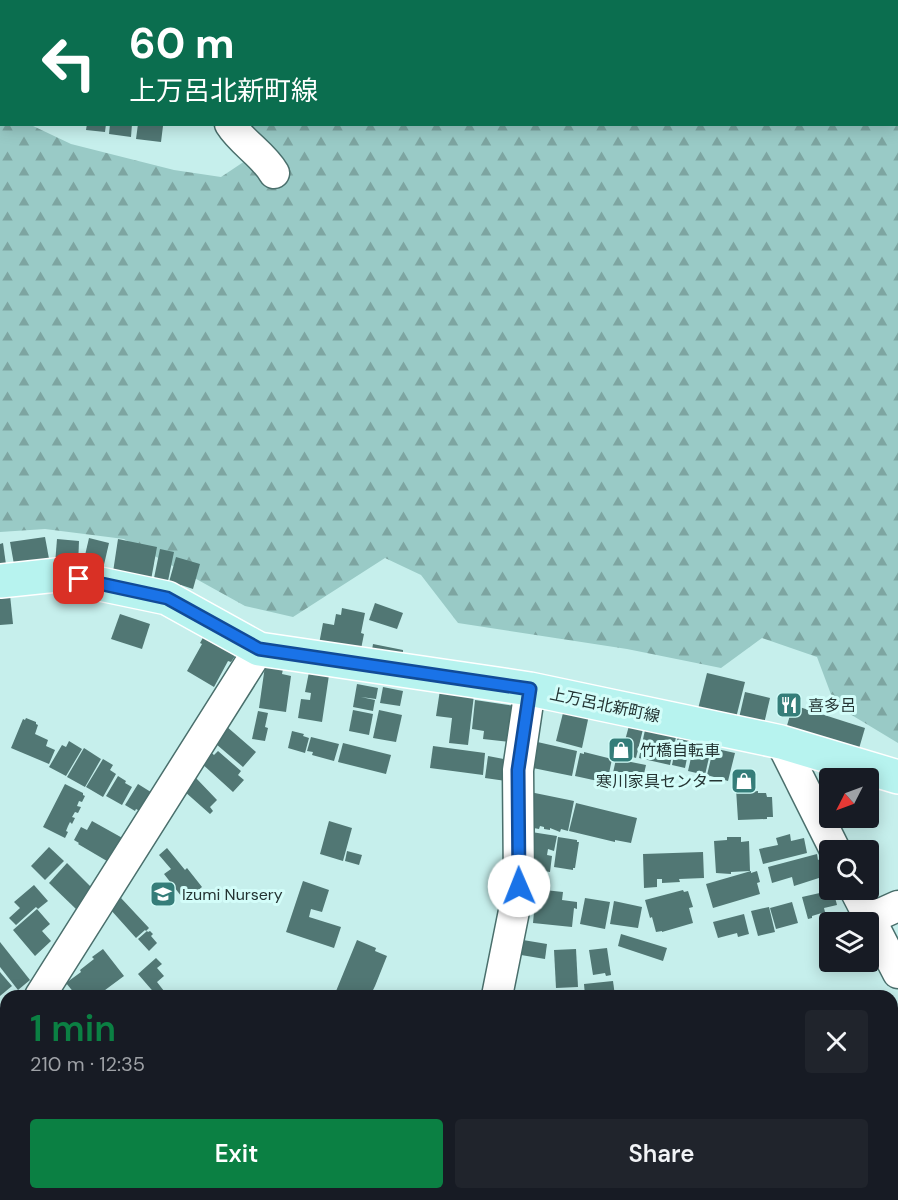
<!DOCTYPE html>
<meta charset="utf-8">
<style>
:root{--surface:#171b24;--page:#20242c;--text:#f1f3f6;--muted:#9ea1a6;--accent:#0b8043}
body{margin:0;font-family:"DM Sans","Noto Sans JP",sans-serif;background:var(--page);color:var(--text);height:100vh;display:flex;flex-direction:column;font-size:22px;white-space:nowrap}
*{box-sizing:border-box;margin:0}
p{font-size:20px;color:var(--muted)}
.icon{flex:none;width:33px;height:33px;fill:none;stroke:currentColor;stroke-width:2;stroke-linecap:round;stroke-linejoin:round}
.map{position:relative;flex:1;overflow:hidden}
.side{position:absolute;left:0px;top:990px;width:898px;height:210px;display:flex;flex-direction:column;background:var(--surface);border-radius:18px 18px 0 0;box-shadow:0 3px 15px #0003}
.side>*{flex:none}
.top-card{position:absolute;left:0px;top:0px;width:898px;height:126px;box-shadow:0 3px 15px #0003;background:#0b6e4f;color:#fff;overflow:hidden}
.needle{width:39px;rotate:228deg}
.tools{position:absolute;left:819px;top:768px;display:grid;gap:12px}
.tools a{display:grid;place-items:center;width:60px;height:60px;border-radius:6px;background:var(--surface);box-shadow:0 3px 15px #0003;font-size:30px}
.pin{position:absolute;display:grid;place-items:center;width:51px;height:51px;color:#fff;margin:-26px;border-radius:12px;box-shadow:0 3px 9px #0006}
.me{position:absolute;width:66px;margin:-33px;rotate:359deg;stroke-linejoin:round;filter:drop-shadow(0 0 4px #0008)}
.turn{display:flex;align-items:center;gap:21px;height:126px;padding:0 30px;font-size:27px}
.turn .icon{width:78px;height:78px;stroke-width:2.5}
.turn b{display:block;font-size:42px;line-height:51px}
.round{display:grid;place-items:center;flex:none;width:63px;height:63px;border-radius:6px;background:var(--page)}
.head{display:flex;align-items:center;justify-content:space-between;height:102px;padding:0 30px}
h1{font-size:36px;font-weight:600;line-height:45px;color:var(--accent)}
.cta{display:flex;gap:12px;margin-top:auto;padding:12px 30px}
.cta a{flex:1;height:69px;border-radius:6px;background:var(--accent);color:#fff;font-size:24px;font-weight:600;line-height:69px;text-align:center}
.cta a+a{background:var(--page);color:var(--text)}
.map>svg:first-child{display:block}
.built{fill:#b3e6e2}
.forest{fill:url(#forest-firs)}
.building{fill:#517774}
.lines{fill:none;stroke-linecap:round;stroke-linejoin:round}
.minor-casing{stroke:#4a6f6c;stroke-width:33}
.major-casing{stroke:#fff;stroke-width:36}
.minor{stroke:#fff;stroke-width:30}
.major{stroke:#b7f3ef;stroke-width:33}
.route-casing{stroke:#114b97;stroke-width:15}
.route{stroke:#1a73e8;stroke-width:10}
.labels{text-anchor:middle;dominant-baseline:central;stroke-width:6;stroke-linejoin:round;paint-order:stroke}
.street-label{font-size:16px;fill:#243433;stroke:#d3fdf9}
.poi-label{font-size:16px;fill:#243433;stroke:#d3fdf9;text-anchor:start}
</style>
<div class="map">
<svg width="898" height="1200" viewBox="0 0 898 1200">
<defs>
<pattern id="forest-firs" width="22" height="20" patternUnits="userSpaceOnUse" patternTransform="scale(1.5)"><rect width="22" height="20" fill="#99cac6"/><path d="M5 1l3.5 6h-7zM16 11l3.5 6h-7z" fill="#7da5a1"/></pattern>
</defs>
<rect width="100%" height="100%" fill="#c6efec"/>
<path class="built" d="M 893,1188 L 898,1200 L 717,1200 L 729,1194 L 892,1194 Z"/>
<path class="forest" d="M 246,0 L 898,0 L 898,743 L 835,705 L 817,657 L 762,638 L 721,668 L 627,649 L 458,623 L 421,575 L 385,558 L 293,617 L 245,606 L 124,539 L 45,529 L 0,532 L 0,109 L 1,110 L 2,124 L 31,125 L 71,144 L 174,170 L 221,177 L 254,155 L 249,125 L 897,124 L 897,2 L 246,1 Z"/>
<g class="building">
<path d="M 87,124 L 106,124 L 105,132 L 86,130 Z"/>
<path d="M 110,124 L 132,124 L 131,137 L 109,134 Z"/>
<path d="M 138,124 L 161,124 L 160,126 L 163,126 L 161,142 L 136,139 Z"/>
<path d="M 45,537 L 50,564 L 15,570 L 10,542 Z"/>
<path d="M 89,538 L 109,543 L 103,569 L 83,564 Z"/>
<path d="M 57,539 L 79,541 L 78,566 L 55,564 Z"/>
<path d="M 118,539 L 157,547 L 151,580 L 113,572 Z"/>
<path d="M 3,543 L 7,572 L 0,572 L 0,544 Z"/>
<path d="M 160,549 L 174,552 L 168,581 L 167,581 L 166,583 L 156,580 L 156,579 L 154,578 Z"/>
<path d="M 176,557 L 200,564 L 193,589 L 181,585 L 180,588 L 169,582 Z"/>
<path d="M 10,595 L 13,624 L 0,625 L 0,596 Z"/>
<path d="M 375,603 L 403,613 L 397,629 L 369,620 Z"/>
<path d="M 342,608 L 365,613 L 361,633 L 364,634 L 360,654 L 319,644 L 323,623 L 334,625 L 336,614 L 341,615 Z"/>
<path d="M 120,614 L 150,624 L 142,649 L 111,639 Z"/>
<path d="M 205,634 L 237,653 L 231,662 L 228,661 L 214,687 L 187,671 L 202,644 L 200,643 Z"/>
<path d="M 373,644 L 403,650 L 403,653 L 407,654 L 405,664 L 372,650 Z"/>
<path d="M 265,666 L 283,669 L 282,674 L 291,676 L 286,712 L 259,708 Z"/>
<path d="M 309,672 L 329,675 L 322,722 L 298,718 L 301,699 L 310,700 L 311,693 L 305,692 Z"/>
<path d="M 707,673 L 745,682 L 736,718 L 698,709 Z"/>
<path d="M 357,684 L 378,688 L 376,699 L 361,697 L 375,700 L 373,711 L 353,707 Z"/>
<path d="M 383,687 L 403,691 L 400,706 L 380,703 Z"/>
<path d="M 440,690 L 474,695 L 468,745 L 449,743 L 452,718 L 436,716 Z"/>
<path d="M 745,692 L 770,698 L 764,724 L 739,718 Z"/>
<path d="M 475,700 L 515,706 L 510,742 L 483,739 L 484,731 L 472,729 Z"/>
<path d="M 793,705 L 865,728 L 858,752 L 786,729 Z"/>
<path d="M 564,709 L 589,715 L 582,748 L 556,741 Z"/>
<path d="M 353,710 L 373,714 L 369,735 L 349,731 Z"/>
<path d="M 379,710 L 402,715 L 396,742 L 373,738 Z"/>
<path d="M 258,711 L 268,713 L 265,727 L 268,728 L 265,741 L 252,739 Z"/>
<path d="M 26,718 L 36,722 L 36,724 L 38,725 L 35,734 L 48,740 L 46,746 L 55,750 L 49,764 L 11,748 L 23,719 L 25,720 Z"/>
<path d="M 630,722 L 644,725 L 636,758 L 626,755 L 629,745 L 624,744 Z"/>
<path d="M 226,726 L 256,752 L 243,767 L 216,744 L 219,742 L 214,738 Z"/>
<path d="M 645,730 L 676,737 L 670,765 L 639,758 Z"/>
<path d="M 292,731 L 304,734 L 303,736 L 309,738 L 305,753 L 288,748 Z"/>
<path d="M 679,731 L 692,734 L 685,768 L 672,765 Z"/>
<path d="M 696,736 L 713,740 L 705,775 L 688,771 Z"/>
<path d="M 311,737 L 339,744 L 334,761 L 312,755 L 313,752 L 307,751 Z"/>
<path d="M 69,741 L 82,749 L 66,776 L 49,767 L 62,745 L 66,747 Z"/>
<path d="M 533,741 L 577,751 L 572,776 L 528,767 Z"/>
<path d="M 343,743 L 391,755 L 386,774 L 338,762 Z"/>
<path d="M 433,746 L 485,753 L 483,775 L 430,768 Z"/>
<path d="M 714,746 L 718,747 L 717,749 L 735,753 L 728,781 L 707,775 Z"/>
<path d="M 84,748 L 101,759 L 85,787 L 67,777 Z"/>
<path d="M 209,751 L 214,755 L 218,751 L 241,771 L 238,775 L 244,780 L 233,792 L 200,762 Z"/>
<path d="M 584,752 L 612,759 L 607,783 L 575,776 L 580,753 L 584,754 Z"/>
<path d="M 488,756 L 509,760 L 506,781 L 485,778 Z"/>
<path d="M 103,759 L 113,765 L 110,770 L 116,774 L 103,797 L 86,787 Z"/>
<path d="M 616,759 L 646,765 L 641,787 L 611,782 Z"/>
<path d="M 118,776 L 126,781 L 125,783 L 132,787 L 122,805 L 106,796 Z"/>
<path d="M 196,778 L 217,800 L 210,807 L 213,811 L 210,814 L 184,791 Z"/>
<path d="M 65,784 L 83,793 L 83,795 L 85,796 L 82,802 L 79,801 L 77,806 L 81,807 L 78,813 L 75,812 L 72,817 L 75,818 L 72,824 L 70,822 L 68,826 L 66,831 L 68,832 L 65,838 L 43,827 Z"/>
<path d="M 138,784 L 154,794 L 142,812 L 136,809 L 135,811 L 125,805 Z"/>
<path d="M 749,788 L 749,792 L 758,791 L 758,793 L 766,793 L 767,797 L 772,797 L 773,817 L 767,817 L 767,819 L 738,820 L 736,789 Z"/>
<path d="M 525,791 L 574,801 L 568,831 L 561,829 L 560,832 L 550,828 L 550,830 L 544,829 L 544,827 L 540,826 L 539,829 L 523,826 Z"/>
<path d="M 576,803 L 637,818 L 631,843 L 615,840 L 615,842 L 569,831 Z"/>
<path d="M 92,821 L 126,840 L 112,864 L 78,844 L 79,843 L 74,840 L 81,827 L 87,830 Z"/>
<path d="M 329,821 L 352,828 L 343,861 L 320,854 Z"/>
<path d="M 525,831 L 557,836 L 554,851 L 548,849 L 547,855 L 552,856 L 550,872 L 525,868 Z"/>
<path d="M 790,834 L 791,841 L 804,838 L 807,853 L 763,864 L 759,849 L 778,845 L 776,838 Z"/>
<path d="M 558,837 L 577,840 L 577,842 L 579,842 L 575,868 L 573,868 L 573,870 L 554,867 Z"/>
<path d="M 727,837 L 741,837 L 741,842 L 749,841 L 750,871 L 731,872 L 731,874 L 716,873 L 714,841 L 727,840 Z"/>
<path d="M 49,847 L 64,861 L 45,880 L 31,866 Z"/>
<path d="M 167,848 L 185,870 L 187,868 L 202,887 L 185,901 L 164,874 L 171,869 L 159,855 Z"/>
<path d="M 347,851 L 362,855 L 359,865 L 345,861 Z"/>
<path d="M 703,852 L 704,878 L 679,879 L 680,882 L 662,883 L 662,879 L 657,879 L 657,887 L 644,888 L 643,854 Z"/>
<path d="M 817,854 L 818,860 L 820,859 L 824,874 L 821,875 L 822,877 L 794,886 L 792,877 L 772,883 L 768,867 Z"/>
<path d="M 67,863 L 94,890 L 76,909 L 49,883 Z"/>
<path d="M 751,871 L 751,873 L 757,871 L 760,882 L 757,883 L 760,894 L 713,908 L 706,884 Z"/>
<path d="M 303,881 L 329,890 L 322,912 L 311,909 L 309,917 L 341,927 L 334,948 L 286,932 Z"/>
<path d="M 34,885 L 48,901 L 38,909 L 36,907 L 16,925 L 9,918 L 20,908 L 14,902 Z"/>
<path d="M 526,888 L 563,892 L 562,900 L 577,902 L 577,909 L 574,908 L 572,927 L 533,923 L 534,912 L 524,910 Z"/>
<path d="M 683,890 L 684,892 L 688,891 L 693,907 L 689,908 L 693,923 L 662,932 L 662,931 L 656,932 L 652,917 L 650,918 L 645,900 Z"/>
<path d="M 833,890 L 837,905 L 824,908 L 825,912 L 812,916 L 812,918 L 808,919 L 802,897 Z"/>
<path d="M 121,898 L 149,928 L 146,931 L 145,930 L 136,938 L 110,909 Z"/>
<path d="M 585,898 L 610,902 L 605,929 L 580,924 Z"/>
<path d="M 614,901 L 642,907 L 638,928 L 610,924 Z"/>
<path d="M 792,902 L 798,923 L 776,929 L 770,908 Z"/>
<path d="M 769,907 L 775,932 L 758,936 L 751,911 Z"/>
<path d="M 37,909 L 50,924 L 42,931 L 51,941 L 35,956 L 13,930 Z"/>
<path d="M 744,914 L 749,934 L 738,937 L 737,933 L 718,938 L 713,922 Z"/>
<path d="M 147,931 L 148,932 L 150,931 L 153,934 L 151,936 L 157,943 L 149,951 L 138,939 Z"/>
<path d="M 621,934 L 667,948 L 663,961 L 618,946 Z"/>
<path d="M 517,939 L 547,944 L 545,959 L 515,954 Z"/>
<path d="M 357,940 L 376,948 L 375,951 L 387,956 L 375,986 L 370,996 L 334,996 Z"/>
<path d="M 0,942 L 30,980 L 18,990 L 0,967 Z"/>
<path d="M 607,948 L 611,975 L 606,976 L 605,973 L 593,975 L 589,950 Z"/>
<path d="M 103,949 L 124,976 L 97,996 L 73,996 L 75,994 L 66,983 L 81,972 L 80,970 L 94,959 L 92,957 Z"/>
<path d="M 576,949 L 578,987 L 556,988 L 554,950 Z"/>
<path d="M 156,958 L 162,964 L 157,968 L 164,976 L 157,982 L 164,991 L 159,996 L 157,996 L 138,974 Z"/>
<path d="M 0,972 L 12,986 L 0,996 Z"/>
<path d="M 613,981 L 615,996 L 585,996 L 584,984 Z"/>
<path d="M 898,1016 L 898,1052 L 892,1054 L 892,1017 Z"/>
<path d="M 898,1071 L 898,1095 L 892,1085 L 892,1074 Z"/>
<path d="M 70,1194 L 105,1194 L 107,1200 L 72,1200 Z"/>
<path d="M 282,1194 L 296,1194 L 304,1200 L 278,1200 Z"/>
<path d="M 333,1194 L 369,1194 L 371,1196 L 367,1200 L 329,1200 Z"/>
<path d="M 440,1194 L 464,1194 L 459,1200 L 443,1200 L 438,1196 Z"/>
</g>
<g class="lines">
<g class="minor-casing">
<g id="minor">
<path d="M 90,0 L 90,2"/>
<path d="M 225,0 L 225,2"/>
<path d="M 120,2 L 126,0"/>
<path d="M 0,87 L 2,87"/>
<path d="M 230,124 C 242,143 263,154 274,173"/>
<path d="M 781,742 L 835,850"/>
<path d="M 855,890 L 898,973"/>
<path d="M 869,919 L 898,906"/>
<path d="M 40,996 L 259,649"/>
<path d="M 497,996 L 519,886 L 518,770 L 530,689"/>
<path d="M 0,1057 L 6,1048"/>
<path d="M 126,1200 L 127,1194"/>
<path d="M 406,1200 L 411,1194"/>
</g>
</g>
<g class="major-casing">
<path id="major" d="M 0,581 L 57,575 L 167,598 L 259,649 L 530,689 L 781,742 L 898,777"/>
</g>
<use href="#minor" class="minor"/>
<use href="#major" class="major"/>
</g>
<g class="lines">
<g class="route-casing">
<path id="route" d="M 79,579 L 167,598 L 259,649 L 530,689 L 518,770 L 519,886"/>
</g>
<use href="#route" class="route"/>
</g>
<defs>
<g id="restaurant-square" transform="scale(1.35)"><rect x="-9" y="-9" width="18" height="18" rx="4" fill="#357d79" stroke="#d3fdf9"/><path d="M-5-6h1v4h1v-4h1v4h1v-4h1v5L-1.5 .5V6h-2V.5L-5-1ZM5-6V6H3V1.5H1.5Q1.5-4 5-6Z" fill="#fff"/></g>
<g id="shop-square" transform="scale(1.35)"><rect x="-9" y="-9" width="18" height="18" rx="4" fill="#357d79" stroke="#d3fdf9"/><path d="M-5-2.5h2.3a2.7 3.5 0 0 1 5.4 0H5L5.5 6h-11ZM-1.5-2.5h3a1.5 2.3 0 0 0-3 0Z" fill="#fff"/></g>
<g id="school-square" transform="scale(1.35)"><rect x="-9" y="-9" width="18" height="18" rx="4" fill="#357d79" stroke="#d3fdf9"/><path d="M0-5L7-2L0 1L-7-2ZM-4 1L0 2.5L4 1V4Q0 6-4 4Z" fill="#fff"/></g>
</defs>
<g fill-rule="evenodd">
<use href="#restaurant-square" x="789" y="705"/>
<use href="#shop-square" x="621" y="750"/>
<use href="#shop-square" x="744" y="781"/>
<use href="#school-square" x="163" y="894"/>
</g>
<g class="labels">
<g class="street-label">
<text transform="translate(605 705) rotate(12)">上万呂北新町線</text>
</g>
<g class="poi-label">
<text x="808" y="705">喜多呂</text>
<text x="640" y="750">竹橋自転車</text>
<text x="724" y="781" text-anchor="end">寒川家具センター</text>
<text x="182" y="894">Izumi Nursery</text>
</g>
</g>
</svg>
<div class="tools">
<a><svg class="needle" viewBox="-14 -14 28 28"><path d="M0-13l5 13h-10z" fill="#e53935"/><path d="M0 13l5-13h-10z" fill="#9ea1a6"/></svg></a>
<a><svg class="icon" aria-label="search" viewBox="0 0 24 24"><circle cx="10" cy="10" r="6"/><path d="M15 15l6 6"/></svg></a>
<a><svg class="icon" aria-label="layers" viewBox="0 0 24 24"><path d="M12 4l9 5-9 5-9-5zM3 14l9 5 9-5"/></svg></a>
</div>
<div class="pin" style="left:79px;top:579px;background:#d93025"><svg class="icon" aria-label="arrive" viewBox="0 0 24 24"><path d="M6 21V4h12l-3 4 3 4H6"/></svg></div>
<svg class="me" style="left:519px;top:886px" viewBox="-20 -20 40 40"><circle r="19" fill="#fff"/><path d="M0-13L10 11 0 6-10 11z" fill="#1a73e8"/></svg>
<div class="top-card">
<div class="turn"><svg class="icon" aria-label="left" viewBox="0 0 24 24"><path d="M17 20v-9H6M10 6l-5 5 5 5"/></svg><div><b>60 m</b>上万呂北新町線</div></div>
</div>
<section class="side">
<div class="head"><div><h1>1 min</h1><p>210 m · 12:35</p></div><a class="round"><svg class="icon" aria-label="close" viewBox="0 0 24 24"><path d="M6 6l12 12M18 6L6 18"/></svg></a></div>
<div class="cta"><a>Exit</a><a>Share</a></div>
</section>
</div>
